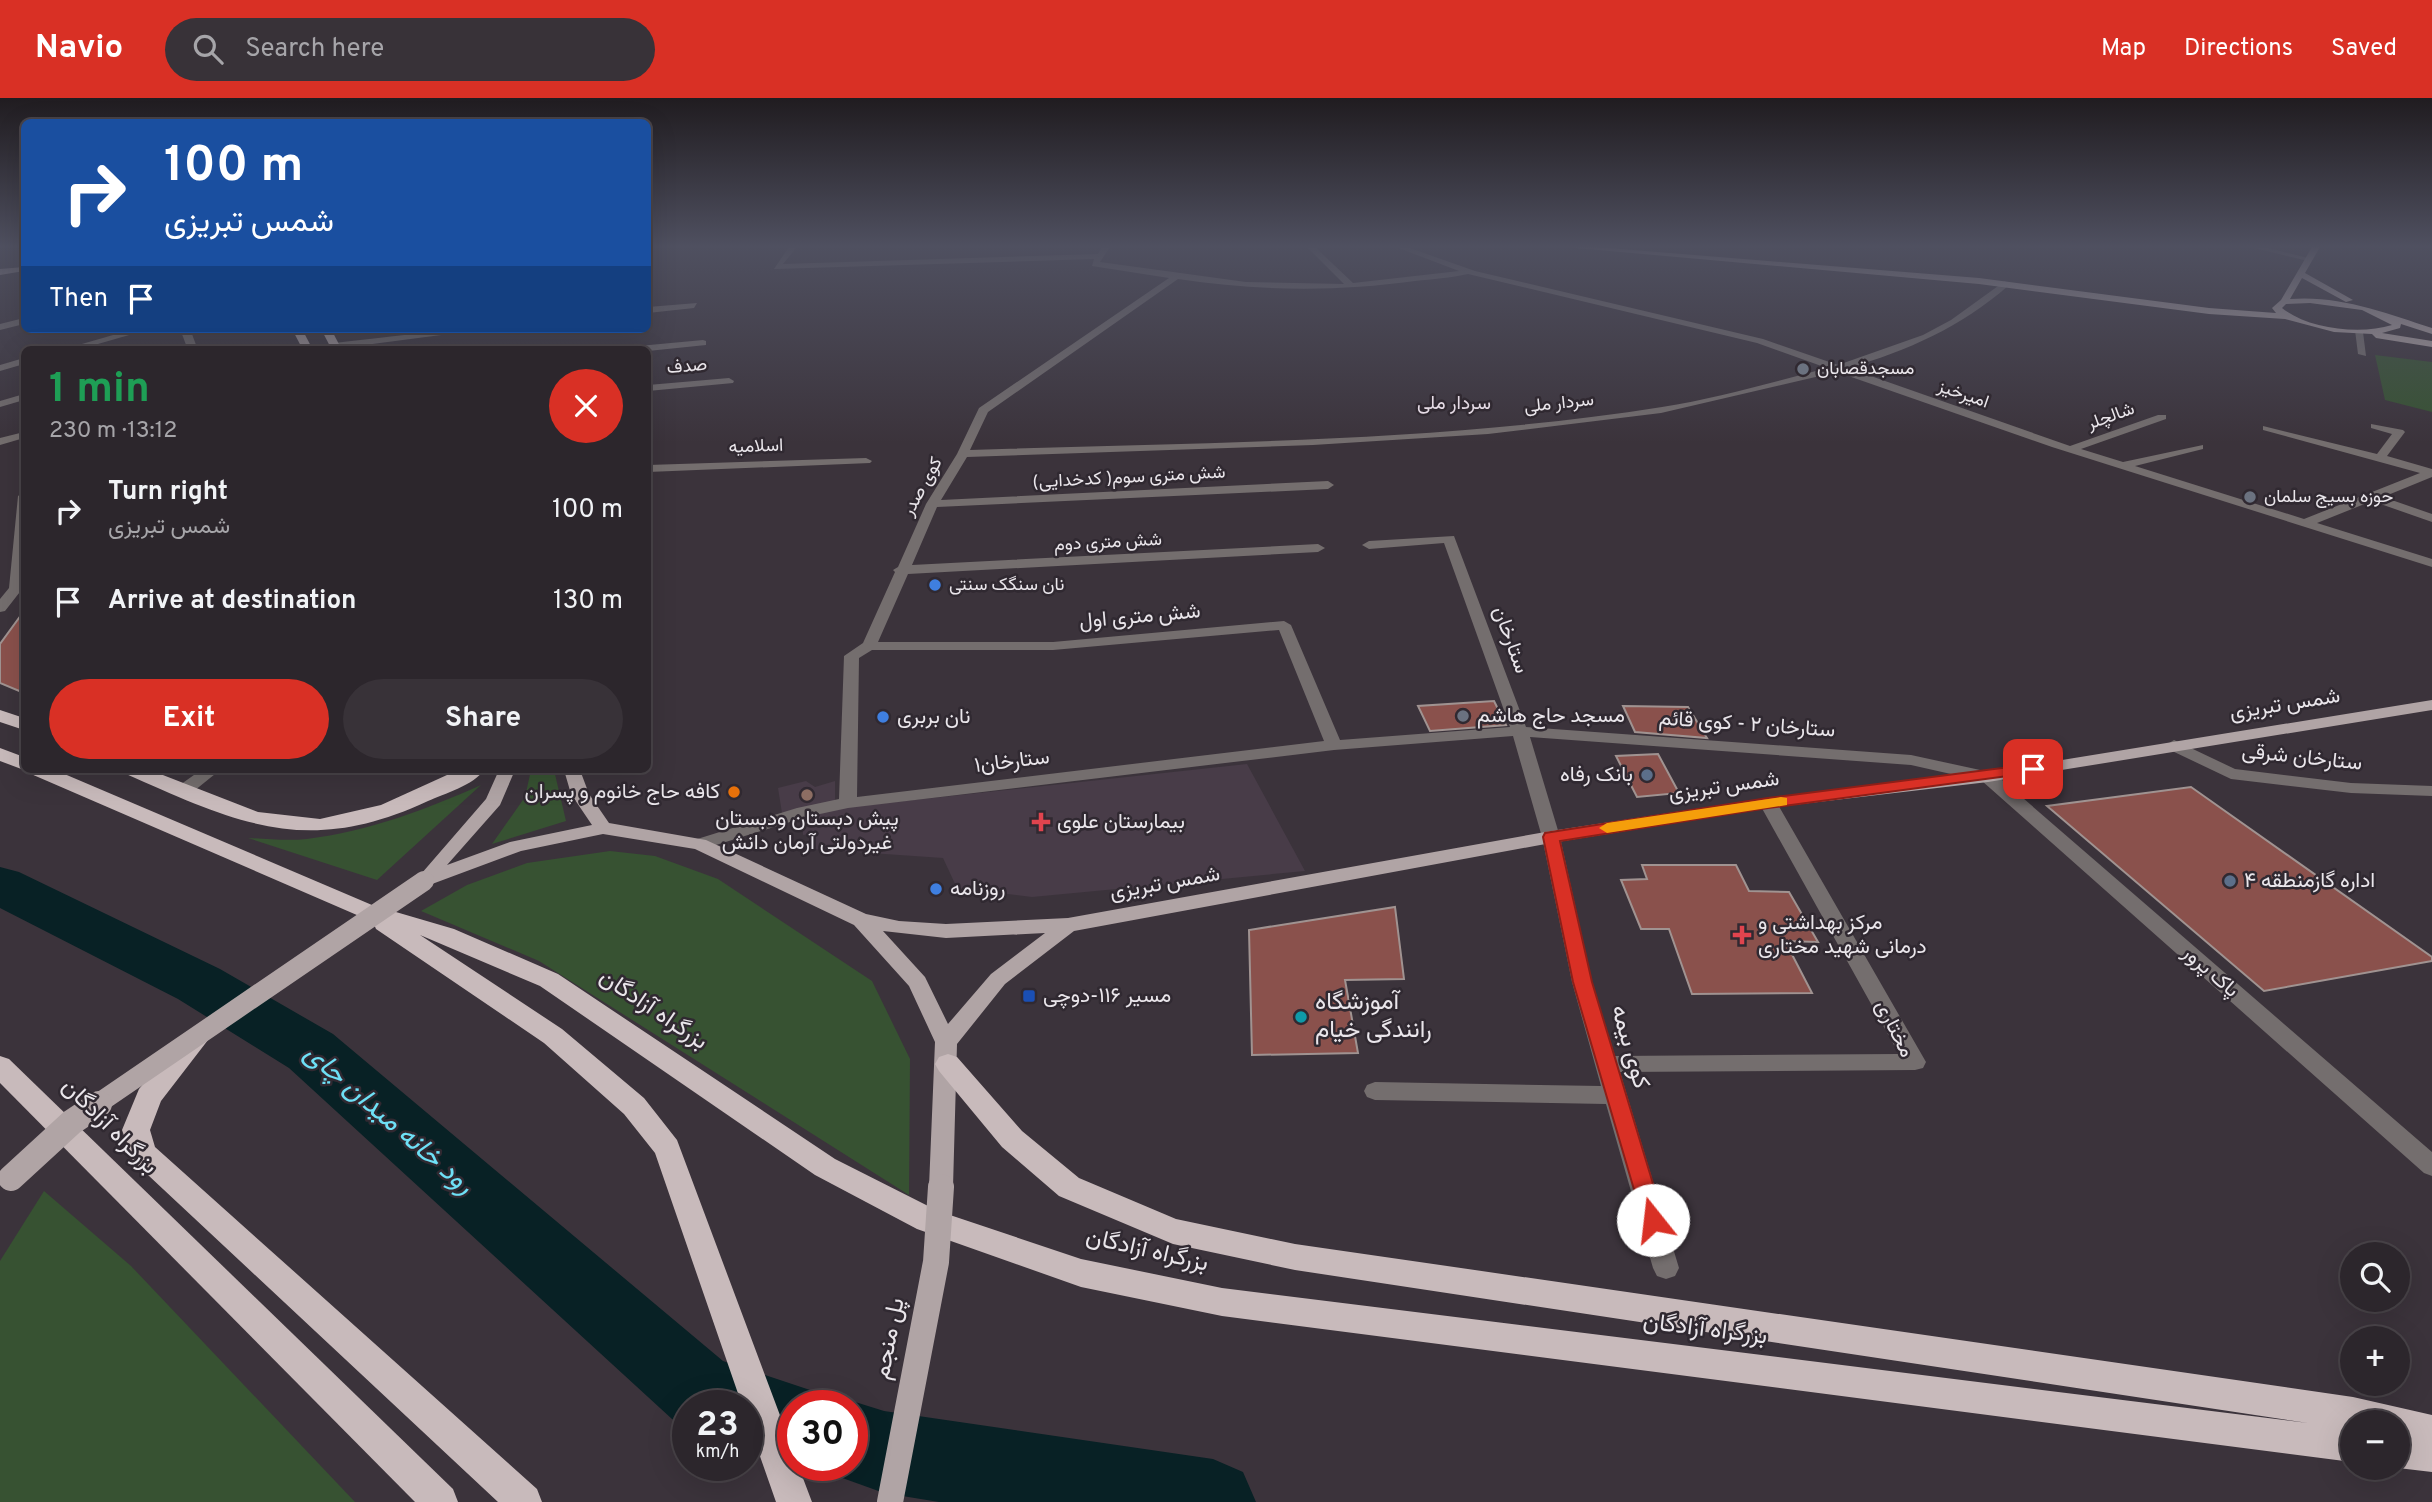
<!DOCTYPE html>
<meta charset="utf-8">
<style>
:root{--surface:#2c262c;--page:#383238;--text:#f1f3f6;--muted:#a6a5a9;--line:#484348;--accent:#d93025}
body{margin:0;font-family:Overpass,Vazirmatn,sans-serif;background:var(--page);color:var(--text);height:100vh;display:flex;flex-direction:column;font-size:26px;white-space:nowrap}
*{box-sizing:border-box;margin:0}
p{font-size:23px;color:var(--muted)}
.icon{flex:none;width:38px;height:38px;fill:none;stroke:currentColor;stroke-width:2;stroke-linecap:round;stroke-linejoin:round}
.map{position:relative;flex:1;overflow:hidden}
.details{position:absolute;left:21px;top:248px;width:630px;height:427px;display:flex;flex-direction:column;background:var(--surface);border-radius:10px;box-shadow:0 7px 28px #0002,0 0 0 2px var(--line)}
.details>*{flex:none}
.hud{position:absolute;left:21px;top:21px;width:630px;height:214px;border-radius:10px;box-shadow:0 7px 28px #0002,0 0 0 2px var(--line);background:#1a4fa0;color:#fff;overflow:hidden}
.fabs{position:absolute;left:2340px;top:1144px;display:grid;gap:14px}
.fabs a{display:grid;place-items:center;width:70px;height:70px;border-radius:50%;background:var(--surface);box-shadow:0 7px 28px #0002,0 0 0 2px var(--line);font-size:35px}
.speed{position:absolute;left:672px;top:1292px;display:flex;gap:14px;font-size:35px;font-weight:700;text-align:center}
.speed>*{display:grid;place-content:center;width:91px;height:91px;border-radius:50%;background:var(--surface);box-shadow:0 7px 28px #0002,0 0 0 2px var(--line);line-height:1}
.speed small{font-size:18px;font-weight:400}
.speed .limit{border:10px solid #d22;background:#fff;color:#111}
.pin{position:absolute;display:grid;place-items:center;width:60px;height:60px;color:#fff;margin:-30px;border-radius:14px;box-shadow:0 4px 10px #0006}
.me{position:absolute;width:77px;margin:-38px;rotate:344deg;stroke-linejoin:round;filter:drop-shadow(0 0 5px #0008)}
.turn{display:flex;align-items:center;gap:24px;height:147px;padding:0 28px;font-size:32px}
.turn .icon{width:91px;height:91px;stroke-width:2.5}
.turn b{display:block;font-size:49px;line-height:60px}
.then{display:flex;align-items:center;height:66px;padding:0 28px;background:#0003;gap:14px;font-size:26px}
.round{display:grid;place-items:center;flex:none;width:74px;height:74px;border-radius:37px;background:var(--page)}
.overview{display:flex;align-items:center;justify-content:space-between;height:119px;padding:0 28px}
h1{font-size:42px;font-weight:700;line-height:52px;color:#1e9e55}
.button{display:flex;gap:14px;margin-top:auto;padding:14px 28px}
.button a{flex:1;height:80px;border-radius:42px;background:var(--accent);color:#fff;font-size:28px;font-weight:700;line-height:80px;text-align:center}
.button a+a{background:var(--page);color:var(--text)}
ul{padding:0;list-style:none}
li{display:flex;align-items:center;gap:21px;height:91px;padding:0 28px}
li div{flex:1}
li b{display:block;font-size:26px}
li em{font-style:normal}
header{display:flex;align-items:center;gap:42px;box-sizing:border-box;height:98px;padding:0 35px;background:var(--accent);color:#fff}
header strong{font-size:33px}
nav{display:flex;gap:38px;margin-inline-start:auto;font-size:24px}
.search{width:490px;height:63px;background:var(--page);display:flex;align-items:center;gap:18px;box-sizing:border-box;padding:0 24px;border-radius:38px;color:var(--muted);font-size:26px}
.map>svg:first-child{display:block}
.built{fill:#483c48}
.green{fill:#375232}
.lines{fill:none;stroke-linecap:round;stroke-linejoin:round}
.river{fill:#082125;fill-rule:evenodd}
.building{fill:#8a514c;stroke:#a09391;stroke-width:2}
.minor{fill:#746e6e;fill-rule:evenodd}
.major{fill:#b0a4a5;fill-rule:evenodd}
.highway{fill:#c8babb;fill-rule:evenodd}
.major-bridge-far1{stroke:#b0a4a5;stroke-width:20}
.major-bridge{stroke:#b0a4a5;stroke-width:26}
.route{fill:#d93025;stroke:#8d1f18;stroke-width:2}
.slow{fill:#f59e0b}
.worship-dot{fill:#6b7280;stroke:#302931;stroke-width:2.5}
.shop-dot{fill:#3f7fe0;stroke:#302931;stroke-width:2.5}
.service-dot{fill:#5c6f8a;stroke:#302931;stroke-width:2.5}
.food-dot{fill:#e8710a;stroke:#302931;stroke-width:2.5}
.education-dot{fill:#8d6e63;stroke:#302931;stroke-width:2.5}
.health-dot{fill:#e0444e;stroke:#302931;stroke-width:2.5}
.transit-dot{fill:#1a4fb4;stroke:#302931;stroke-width:2.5}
.culture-dot{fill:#0f9aa8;stroke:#302931;stroke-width:2.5}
.labels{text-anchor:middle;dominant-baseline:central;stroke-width:5;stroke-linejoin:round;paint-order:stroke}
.far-street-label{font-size:18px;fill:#eae6eb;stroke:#302931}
.far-poi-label{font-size:18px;fill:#eae6eb;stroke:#302931;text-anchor:start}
.far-neighbourhood-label{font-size:19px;fill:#e5dbe5;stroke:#302931}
.street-label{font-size:21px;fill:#eae6eb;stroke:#302931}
.poi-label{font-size:21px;fill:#eae6eb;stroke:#302931;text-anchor:start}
.near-poi-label{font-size:24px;fill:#eae6eb;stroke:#302931;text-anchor:start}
.near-street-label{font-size:24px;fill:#eae6eb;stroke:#302931}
.near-water-label{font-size:28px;font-style:italic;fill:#6ee0f6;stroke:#302931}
</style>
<header>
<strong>Navio</strong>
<div class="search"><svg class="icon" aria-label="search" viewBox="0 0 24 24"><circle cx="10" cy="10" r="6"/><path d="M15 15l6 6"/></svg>Search here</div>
<nav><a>Map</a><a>Directions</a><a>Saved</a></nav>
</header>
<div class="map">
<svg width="2432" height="1404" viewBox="0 0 2432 1404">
<rect width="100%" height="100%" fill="#3b333b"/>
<g class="built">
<path d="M 1247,666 L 1305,773 L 1032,799 L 957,790 L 943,760 L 812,751 L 816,735 L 803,737 L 803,714 Z"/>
<path d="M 806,683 L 815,689 L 835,683 L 835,704 L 782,715 L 778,690 Z"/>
</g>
<g class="green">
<path d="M 2375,257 L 2432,264 L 2432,314 L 2385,302 Z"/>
<path d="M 531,672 L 554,672 L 566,723 L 492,746 L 525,699 Z"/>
<path d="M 481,687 L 377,782 L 248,740 C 267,741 288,743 307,741 C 369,733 425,712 481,687 Z"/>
<path d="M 610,753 L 655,758 L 718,781 L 872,883 L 910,961 L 909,1097 L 539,863 L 421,813 L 467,787 L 527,765 Z"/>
<path d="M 44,1093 L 131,1168 L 355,1404 L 0,1404 L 0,1163 Z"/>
</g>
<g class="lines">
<g class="river">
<path d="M 0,769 L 19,774 L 220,871 L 333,936 L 723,1263 L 822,1296 L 827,1307 L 793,1307 L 793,1364 L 747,1348 L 747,1307 L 688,1307 L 688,1328 L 672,1321 L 289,970 L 178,901 L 0,810 Z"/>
<path d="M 852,1303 L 884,1313 L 1213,1361 L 1243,1374 L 1256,1404 L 939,1404 L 884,1395 L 823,1373 L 820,1367 L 852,1367 L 852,1307 L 842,1307 Z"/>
</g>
</g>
<g class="building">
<path d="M 24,513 L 24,595 L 0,585 L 0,546 Z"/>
<path d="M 1494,603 L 1506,627 L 1430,633 L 1418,608 Z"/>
<path d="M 1623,608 L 1688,609 L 1707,640 L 1635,634 Z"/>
<path d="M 1658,656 L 1679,695 L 1637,699 L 1616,658 Z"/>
<path d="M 2191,689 L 2432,859 L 2432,863 L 2264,893 L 2047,708 Z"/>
<path d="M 1642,767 L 1736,767 L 1749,793 L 1789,794 L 1818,844 L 1785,843 L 1812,895 L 1692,896 L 1669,831 L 1641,831 L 1621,782 L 1647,781 Z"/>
<path d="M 1395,809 L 1404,881 L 1345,882 L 1358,955 L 1252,957 L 1249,832 Z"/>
</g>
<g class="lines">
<g class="minor">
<path d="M 789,149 L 797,149 L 783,166 L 1098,156 L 1102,149 L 1110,149 L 1100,164 L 1246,184 L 1344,186 L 1307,149 L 1315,149 L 1353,185 L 1459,173 L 1396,149 L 1407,149 L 1475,173 L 1763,241 L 1838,267 L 1923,237 L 1951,222 L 2005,183 L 2008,188 C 1961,229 1907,253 1848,270 L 2070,348 L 2158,317 L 2166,317 L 2166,321 L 2081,351 L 2123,364 L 2203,347 L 2203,351 L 2135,368 L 2304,421 L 2420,375 L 2263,332 L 2263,328 L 2377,356 L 2392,336 L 2371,330 L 2371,326 L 2403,332 L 2405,334 L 2387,358 L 2432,371 L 2432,379 L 2383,399 L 2432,416 L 2432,424 L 2372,403 L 2317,425 L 2432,461 L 2432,469 L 2052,349 L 1837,274 L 1661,315 L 1488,336 L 1313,347 L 967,359 L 941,402 L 1328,383 L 1334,387 L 1328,391 L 937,409 L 912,467 L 1318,446 L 1325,450 L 1318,454 L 908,476 L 878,544 L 1053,544 L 1284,523 L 1291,527 L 1340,642 L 1510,629 L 1444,445 L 1369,451 L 1362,447 L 1369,443 L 1454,438 L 1526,629 L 1911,657 L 1994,675 L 2432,1054 L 2432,1078 L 2424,1075 L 1982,683 L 1911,667 L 1530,639 L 1560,739 L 1592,884 L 1615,958 L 1899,956 L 1759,705 L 1768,700 L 1777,705 L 1926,964 L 1923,970 L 1915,972 L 1620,974 L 1679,1170 L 1675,1178 L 1666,1181 L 1657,1178 L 1653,1170 L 1606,1006 L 1375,1002 L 1367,999 L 1364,993 L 1367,987 L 1375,984 L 1601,988 L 1572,884 L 1542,739 L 1513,638 L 1334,652 L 848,710 L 806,719 L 700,752 L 694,750 L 691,746 L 694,742 L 797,710 L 839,701 L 844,558 L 863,545 L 895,474 L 893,472 L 898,469 L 926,406 L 957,356 L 979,310 L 1169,180 L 1092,168 L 1094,161 L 774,171 ZM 1468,176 L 1757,245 L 1827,270 C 1773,284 1718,300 1662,309 C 1434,345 1201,344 970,352 L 988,314 L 1178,181 C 1258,193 1335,194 1415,183 C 1432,181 1451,180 1468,176 ZM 1279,532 L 1324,643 L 857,699 L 859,560 L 872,552 L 1053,552 Z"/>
<path d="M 2250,149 L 2264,149 L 2312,161 L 2308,163 Z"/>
<path d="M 697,205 L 694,210 L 648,215 L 648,209 Z"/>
<path d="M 24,220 L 24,226 L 0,232 L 0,226 Z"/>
<path d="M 134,231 L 150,231 L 77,252 L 61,252 Z"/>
<path d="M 180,231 L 190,231 L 198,252 L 188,252 Z"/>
<path d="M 457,231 L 487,231 L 334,251 L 329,248 L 334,245 Z"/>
<path d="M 2355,232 L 2363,234 L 2366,258 L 2358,256 Z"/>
<path d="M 703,242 L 706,243 L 706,247 L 648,253 L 623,252 L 628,249 Z"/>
<path d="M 24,260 L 24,266 L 0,273 L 0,267 Z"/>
<path d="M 729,280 L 734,283 L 733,285 L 648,293 L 648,287 Z"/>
<path d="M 24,296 L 24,302 L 0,309 L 0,303 Z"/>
<path d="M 24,334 L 24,340 L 0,347 L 0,340 Z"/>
<path d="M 866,360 L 872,363 L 870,365 L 648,374 L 648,367 Z"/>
<path d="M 24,394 L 23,490 L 5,513 L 0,514 L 0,501 L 9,490 L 18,398 Z"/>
<path d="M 2174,642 L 2235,671 L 2351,685 L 2432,688 L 2432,698 L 2351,695 L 2231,681 L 2168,651 L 2166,647 Z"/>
<path d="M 201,672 L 220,672 L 189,697 L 177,697 L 174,693 L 177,689 Z"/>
</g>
<g class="major">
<path d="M 1565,149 L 1596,149 L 1979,180 L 2209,210 L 2276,215 L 2272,210 L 2281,202 L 2312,149 L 2320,149 L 2305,175 L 2353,202 L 2346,204 L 2302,180 L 2290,201 C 2340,197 2386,215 2432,230 L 2432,236 L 2401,226 L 2400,230 L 2382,235 L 2432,243 L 2432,249 L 2376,240 L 2372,236 L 2334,234 L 2285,221 L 2209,216 L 1979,186 ZM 2310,205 L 2362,212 L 2392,227 C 2360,237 2308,231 2282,210 L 2286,206 Z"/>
<path d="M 24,169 L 24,173 L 0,177 L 0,171 Z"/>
<path d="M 292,231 L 302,231 L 313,252 L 303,252 Z"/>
<path d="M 321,231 L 331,231 L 342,252 L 332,252 Z"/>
<path d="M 2432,602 L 2432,612 L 1988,684 L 1768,710 L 1551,745 L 1074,833 L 1005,886 L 957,946 L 953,1089 L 950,1096 L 941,1099 L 932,1096 L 929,1089 L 935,944 L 909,888 L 854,827 L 695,751 L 603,736 L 521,753 L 424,789 L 415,783 L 486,701 L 499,672 L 515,672 L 500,707 L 447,767 L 510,744 L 592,727 L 571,696 L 564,672 L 580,672 L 589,696 L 609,725 L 706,742 L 866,816 L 899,823 L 946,826 L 1068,820 L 1551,733 L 1768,700 L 1988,674 ZM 883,833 L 946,840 L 1045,835 L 991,876 L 948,926 L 925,879 Z"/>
</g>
<g class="highway">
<path d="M 0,612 L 24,620 L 24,632 L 0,624 Z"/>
<path d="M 0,650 L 24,659 L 24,672 L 0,663 Z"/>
<path d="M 28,672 L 55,672 L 372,807 L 454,831 L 558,876 L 835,1061 L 938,1113 L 1081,1161 L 1222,1190 L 2308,1325 L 1295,1172 L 1173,1146 L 1059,1098 L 1002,1049 L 939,973 L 935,966 L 939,959 L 948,956 L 957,959 L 1022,1033 L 1079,1080 L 1176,1121 L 1295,1146 L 2353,1299 L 2432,1317 L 2432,1374 L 2398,1370 L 2398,1325 L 2352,1325 L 2352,1364 L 1222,1218 L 1081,1189 L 917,1131 L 815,1077 L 540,888 L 420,837 L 562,931 L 644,1000 L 677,1042 L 793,1352 L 793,1367 L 798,1367 L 812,1404 L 776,1404 L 747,1321 L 747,1307 L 742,1307 L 655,1055 L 624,1016 L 544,945 L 376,831 L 373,824 L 31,676 Z"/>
<path d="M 123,672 L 150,672 L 258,714 L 320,721 L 381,707 L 458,672 L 484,672 C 474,687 444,696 428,703 C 308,759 239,726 126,676 Z"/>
<path d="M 195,932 L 204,935 L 208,942 L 161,1003 L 150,1032 L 155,1049 L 537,1391 L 542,1404 L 498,1404 L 133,1063 L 122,1032 L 139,991 L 186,935 Z"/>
<path d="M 0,958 L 9,961 L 453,1391 L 458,1404 L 415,1404 L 0,985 Z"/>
</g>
<path class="major-bridge-far1" d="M 96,1007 L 424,783"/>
<g class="major-bridge">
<path d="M 11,1080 L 72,1024 L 99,1006"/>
<path d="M 890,1404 L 936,1164 L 941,1089"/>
</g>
</g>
<linearGradient id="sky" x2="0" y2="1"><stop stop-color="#201c20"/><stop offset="0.43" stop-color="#4f5060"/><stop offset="1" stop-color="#4f5060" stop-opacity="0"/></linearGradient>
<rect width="2432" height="345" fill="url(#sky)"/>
<path class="route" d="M 2033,666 L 2041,671 L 2038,674 L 1768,710 L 1560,743 L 1592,884 L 1664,1122 L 1661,1129 L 1653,1131 L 1645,1129 L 1573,884 L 1543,739 L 1545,735 L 1768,700 Z"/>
<path class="slow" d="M 1781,699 L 1787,700 L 1787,707 L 1607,735 L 1599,730 L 1607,725 Z"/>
<g class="worship-dot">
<circle cx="1803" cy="271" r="7"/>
<circle cx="2250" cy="399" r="7"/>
<circle cx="1463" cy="618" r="7"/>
</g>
<g class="shop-dot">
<circle cx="935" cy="487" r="7"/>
<circle cx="883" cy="619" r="7"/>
<circle cx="936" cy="791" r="7"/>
</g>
<g class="service-dot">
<circle cx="1647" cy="677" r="7"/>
<circle cx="2230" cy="783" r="7"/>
</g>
<circle class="food-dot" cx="734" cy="694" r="7"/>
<circle class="education-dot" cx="807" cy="697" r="7"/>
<g class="health-dot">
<path d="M1037.5 713.5h7v7h7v7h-7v7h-7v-7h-7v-7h7z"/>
<path d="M1738.5 826.5h7v7h7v7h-7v7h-7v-7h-7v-7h7z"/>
</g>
<rect class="transit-dot" x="1022" y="891" width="14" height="14" rx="3.5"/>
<circle class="culture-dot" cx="1301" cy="919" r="7"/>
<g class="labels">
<g class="far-street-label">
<text transform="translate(687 269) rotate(-5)">صدف</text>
<text transform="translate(1963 297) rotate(19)">امیرخیز</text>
<text transform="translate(1559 306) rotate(-6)">سردار ملی</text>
<text transform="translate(2111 319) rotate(-20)">شالچلر</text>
<text transform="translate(756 349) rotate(-2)">اسلامیه</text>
<text transform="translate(1129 380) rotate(-3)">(کدخدایی )شش متری سوم</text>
<text transform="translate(923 389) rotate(-61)">کوی صدر</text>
<text transform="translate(1108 445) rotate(-3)">شش متری دوم</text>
</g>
<g class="far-poi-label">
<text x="1817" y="271">مسجدقصابان</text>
<text x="2264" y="399">حوزه بسیج سلمان</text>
<text x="949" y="487">نان سنگک سنتی</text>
</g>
<g class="far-neighbourhood-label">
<text x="1454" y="306">سردار ملی</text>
</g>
<g class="street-label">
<text transform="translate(1140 519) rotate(-5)">شش متری اول</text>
<text transform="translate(1510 542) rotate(70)">ستارخان</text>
<text transform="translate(2285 607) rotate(-9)">شمس تبریزی</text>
<text transform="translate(1747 627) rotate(4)">ستارخان ۲ - کوی قائم</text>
<text transform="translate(2302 660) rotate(6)">ستارخان شرقی</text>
<text transform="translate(1012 664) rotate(-7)">ستارخان۱</text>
<text transform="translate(1724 689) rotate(-8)">شمس تبریزی</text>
<text transform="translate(1165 786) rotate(-10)">شمس تبریزی</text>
<text transform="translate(2210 874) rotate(41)">پاک پرور</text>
<text transform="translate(1894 931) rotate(63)">مختاری</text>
</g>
<g class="poi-label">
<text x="1477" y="618">مسجد حاج هاشم</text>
<text x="897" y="619">نان بربری</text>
<text x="1633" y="677" text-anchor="end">بانک رفاه</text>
<text x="720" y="694" text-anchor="end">کافه حاج‌ خانوم‌ و پسران</text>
<text x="807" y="721" text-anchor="middle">پیش دبستان ودبستان<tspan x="807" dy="24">غیردولتی آرمان دانش</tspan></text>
<text x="1057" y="724">بیمارستان علوی</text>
<text x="2244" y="783">اداره گازمنطقه ۴</text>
<text x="950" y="791">روزنامه</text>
<text x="1758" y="825">مرکز بهداشتی و<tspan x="1758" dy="24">درمانی شهید مختاری</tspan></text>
<text x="1043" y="898">مسیر ۱۱۶-دوچی</text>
</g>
<g class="near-poi-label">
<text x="1315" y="905">آموزشگاه<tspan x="1315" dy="28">رانندگی خیام</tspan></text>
</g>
<g class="near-street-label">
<text transform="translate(653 912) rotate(34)">بزرگراه آزادگان</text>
<text transform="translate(1629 949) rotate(74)">کوی بیمه</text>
<text transform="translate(109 1029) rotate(45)">بزرگراه آزادگان</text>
<text transform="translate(1147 1153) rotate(13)">بزرگراه آزادگان</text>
<text transform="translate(1705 1232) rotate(7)">بزرگراه آزادگان</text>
<text transform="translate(890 1241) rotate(-79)">پل منجم</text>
</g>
<g class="near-water-label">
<text transform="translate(388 1022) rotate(41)">رود خانه میدان چای</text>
</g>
</g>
</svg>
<div class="fabs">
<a><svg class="icon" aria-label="search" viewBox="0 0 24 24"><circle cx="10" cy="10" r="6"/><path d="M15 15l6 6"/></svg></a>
<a>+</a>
<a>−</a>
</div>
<div class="speed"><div>23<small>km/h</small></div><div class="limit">30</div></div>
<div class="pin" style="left:2033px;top:671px;background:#d93025"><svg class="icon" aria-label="arrive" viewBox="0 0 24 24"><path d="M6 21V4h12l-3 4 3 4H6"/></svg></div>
<svg class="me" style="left:1653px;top:1122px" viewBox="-20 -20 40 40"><circle r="19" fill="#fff"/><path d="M0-13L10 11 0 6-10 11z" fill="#d93025"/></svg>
<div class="hud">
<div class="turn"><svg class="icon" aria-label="right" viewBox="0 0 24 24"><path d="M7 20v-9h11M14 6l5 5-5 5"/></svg><div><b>100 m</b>شمس تبریزی</div></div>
<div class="then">Then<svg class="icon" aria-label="arrive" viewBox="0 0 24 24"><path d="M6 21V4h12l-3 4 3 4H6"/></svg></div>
</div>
<section class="details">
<div class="overview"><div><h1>1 min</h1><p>230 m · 13:12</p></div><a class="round" style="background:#d93025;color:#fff"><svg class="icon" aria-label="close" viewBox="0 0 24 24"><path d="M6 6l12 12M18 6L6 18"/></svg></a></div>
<ul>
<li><svg class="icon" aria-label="right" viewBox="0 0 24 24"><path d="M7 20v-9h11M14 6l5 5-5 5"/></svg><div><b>Turn right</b><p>شمس تبریزی</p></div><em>100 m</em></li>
<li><svg class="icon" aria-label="arrive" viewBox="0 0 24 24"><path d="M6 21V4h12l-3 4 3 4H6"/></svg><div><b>Arrive at destination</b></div><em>130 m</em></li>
</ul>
<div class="button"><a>Exit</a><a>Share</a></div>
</section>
</div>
